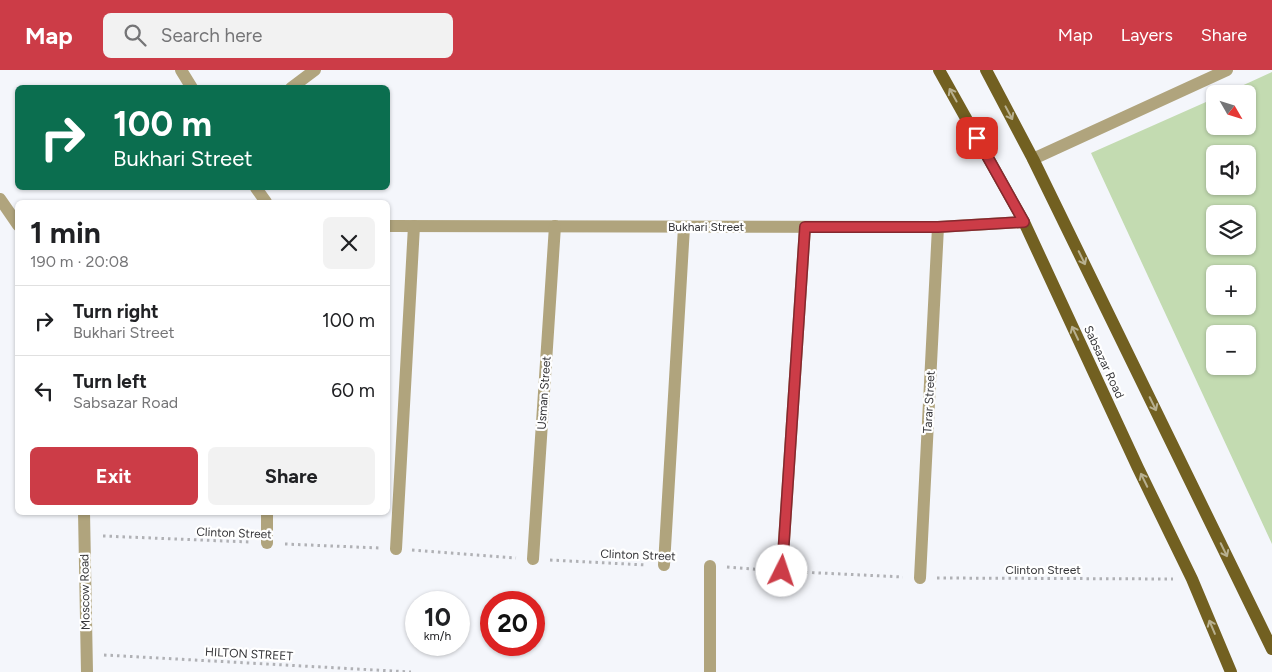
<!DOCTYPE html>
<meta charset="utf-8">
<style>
:root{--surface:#fff;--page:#f2f2f2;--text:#202124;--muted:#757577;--line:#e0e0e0;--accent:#cc3c47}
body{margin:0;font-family:Figtree,sans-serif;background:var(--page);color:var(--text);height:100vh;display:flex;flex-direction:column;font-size:19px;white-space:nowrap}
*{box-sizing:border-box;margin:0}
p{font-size:16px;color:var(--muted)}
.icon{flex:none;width:28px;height:28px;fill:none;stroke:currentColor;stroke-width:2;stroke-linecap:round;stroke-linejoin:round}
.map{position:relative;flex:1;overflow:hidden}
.sheet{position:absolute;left:15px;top:130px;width:375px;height:315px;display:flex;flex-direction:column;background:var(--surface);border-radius:8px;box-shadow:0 1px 4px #0004}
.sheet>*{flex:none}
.banner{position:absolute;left:15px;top:15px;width:375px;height:105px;border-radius:8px;box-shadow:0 1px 4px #0004;background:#0b6e4f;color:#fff;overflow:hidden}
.needle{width:32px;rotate:129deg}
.buttons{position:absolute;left:1206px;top:15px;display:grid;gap:10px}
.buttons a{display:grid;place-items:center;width:50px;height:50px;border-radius:8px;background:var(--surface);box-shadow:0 1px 4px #0004;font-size:25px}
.speed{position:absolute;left:405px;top:521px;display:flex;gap:10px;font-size:25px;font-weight:700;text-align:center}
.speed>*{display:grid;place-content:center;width:65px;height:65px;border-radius:50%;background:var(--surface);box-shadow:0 1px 4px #0004;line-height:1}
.speed small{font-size:12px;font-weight:400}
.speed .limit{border:8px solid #d22;background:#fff;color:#111}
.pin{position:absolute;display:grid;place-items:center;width:42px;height:42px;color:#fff;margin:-21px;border-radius:10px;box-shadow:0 2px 8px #0006}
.me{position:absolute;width:55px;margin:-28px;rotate:4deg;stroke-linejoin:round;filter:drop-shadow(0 0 4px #0008)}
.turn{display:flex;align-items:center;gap:18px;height:105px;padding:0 15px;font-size:22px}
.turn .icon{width:65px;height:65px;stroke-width:2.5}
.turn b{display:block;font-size:35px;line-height:42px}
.round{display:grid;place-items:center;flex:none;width:52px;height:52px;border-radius:8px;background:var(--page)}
.overview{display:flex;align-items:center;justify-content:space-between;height:85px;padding:0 15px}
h1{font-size:30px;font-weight:700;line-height:38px}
.button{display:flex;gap:10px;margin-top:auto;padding:10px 15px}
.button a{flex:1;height:58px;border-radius:8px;background:var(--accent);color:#fff;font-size:20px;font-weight:700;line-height:58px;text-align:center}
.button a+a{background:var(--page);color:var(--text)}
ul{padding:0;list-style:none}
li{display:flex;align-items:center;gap:15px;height:70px;padding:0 15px;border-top:1px solid var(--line)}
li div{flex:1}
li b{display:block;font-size:19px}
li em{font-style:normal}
header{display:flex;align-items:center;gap:30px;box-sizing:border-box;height:70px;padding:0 25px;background:var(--accent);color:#fff}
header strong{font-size:24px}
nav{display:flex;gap:28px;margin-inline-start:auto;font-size:18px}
.search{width:350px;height:45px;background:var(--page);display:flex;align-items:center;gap:12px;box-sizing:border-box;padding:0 18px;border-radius:8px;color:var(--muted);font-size:19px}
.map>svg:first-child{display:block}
.green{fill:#c3dbb1;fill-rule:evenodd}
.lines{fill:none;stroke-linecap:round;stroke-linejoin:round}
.path{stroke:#b0b1b5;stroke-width:3;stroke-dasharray:2.5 4;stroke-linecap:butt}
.minor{stroke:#b0a47d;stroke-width:12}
.major{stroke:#726021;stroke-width:12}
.oneway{stroke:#b8b090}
.route-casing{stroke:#85272e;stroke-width:12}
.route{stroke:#cc3c47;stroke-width:9}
.labels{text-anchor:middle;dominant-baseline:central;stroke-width:4.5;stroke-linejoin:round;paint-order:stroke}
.street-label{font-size:12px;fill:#353538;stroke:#fff}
</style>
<header>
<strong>Map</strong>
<div class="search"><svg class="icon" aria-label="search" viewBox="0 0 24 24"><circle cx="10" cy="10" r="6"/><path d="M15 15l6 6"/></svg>Search here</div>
<nav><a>Map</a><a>Layers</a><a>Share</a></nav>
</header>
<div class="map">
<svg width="1272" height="602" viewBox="0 0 1272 602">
<rect width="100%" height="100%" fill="#f4f6fb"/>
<path class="green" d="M 1272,2 L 1272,474 L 1091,83 L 1215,28 L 1215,56 L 1248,56 L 1248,24 L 1224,24 ZM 1215,84 L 1248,84 L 1248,116 L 1215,116 ZM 1215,144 L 1248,144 L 1248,176 L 1215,176 ZM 1215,204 L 1248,204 L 1248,236 L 1215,236 ZM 1215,264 L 1248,264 L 1248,296 L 1215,296 Z"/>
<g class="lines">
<g class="path">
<path d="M 103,466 L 249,472"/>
<path d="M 285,474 L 379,478"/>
<path d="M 412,480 L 516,488"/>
<path d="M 550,490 L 646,495"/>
<path d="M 727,497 L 766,500"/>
<path d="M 799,502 L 903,507"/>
<path d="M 937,508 L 1173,509"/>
<path d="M 104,585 L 411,602"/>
</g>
<g class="minor">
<path d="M 181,0 L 192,18"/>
<path d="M 291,18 L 315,0"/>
<path d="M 1033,89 L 1227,0"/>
<path d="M 256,118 L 266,132"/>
<path d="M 0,129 L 18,155"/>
<path d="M 388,156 L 938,157 L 1024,152"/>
<path d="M 84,442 L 87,602"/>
<path d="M 267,473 L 267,442"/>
<path d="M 396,479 L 414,156"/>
<path d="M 533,489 L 555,156"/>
<path d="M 664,495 L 684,157"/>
<path d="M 710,496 L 710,602"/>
<path d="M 782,501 L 805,157"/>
<path d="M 920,508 L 938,157"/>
</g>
<g class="major">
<path d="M 939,0 L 1024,152 L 1138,398 L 1192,509 L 1231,602"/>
<path d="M 986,0 L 1033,89 L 1272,579"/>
</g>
</g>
<defs><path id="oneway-shaft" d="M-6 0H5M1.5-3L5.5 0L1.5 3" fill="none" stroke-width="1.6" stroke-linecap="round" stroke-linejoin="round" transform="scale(1.25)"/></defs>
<g class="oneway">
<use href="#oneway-shaft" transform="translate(953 25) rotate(-119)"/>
<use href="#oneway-shaft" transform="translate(1009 43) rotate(62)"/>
<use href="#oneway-shaft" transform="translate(1082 188) rotate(64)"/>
<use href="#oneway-shaft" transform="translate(1075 263) rotate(-115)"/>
<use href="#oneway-shaft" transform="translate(1153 334) rotate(64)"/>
<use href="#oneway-shaft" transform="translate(1144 410) rotate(-116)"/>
<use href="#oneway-shaft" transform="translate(1224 480) rotate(64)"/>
<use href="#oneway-shaft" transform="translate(1212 557) rotate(-113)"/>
</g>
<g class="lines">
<g class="route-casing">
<path id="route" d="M 782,501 L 805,157 L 938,157 L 1024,152 L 977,68"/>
</g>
<use href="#route" class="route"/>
</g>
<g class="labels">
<g class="street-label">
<text x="706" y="157">Bukhari Street</text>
<text transform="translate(1104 292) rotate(65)">Sabsazar Road</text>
<text transform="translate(544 323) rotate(-86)">Usman Street</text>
<text transform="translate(929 332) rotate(-87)">Tarar Street</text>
<text transform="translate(234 463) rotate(2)">Clinton Street</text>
<text transform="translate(638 485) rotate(2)">Clinton Street</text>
<text x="1043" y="500">Clinton Street</text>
<text transform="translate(85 522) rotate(-91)">Moscow Road</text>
<text transform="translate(249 584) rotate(3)">HILTON STREET</text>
</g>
</g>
</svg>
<div class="buttons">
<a><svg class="needle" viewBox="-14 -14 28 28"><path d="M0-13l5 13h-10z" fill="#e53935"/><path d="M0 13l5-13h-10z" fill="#757577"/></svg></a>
<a><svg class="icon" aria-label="sound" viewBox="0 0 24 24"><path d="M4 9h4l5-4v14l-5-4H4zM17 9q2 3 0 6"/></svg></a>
<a><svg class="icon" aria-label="layers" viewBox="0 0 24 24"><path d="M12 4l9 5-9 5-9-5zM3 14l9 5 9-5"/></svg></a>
<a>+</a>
<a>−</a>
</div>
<div class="speed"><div>10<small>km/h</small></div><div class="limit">20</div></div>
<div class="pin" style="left:977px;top:68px;background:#d93025"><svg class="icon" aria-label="arrive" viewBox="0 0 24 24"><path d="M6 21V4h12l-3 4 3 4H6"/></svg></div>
<svg class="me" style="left:782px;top:501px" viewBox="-20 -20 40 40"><circle r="19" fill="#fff"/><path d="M0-13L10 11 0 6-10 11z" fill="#cc3c47"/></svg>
<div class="banner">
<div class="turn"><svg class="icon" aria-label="right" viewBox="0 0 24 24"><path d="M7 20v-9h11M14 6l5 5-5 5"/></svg><div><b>100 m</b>Bukhari Street</div></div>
</div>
<section class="sheet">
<div class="overview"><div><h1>1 min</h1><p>190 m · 20:08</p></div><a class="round"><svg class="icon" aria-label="close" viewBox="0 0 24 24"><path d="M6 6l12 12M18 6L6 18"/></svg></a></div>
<ul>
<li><svg class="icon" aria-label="right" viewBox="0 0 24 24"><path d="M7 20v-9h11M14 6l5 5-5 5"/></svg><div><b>Turn right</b><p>Bukhari Street</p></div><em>100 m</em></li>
<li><svg class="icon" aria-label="left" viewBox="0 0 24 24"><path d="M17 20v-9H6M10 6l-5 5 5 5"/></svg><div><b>Turn left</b><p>Sabsazar Road</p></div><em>60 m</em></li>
</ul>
<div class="button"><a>Exit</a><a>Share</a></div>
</section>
</div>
